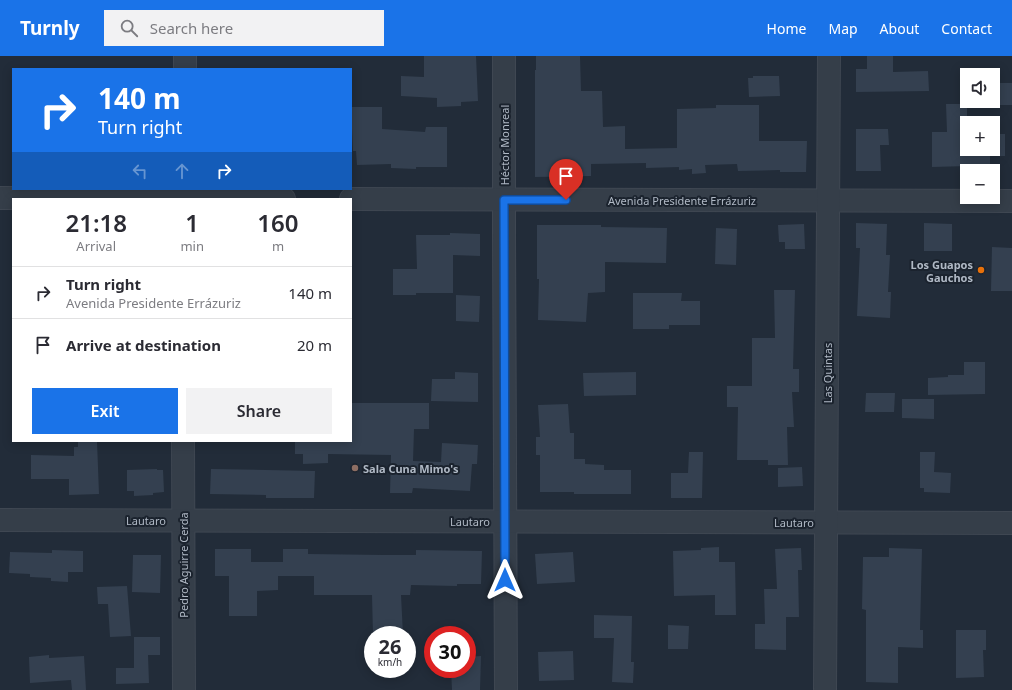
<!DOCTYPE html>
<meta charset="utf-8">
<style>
:root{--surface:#fff;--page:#f2f2f3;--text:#2b2b33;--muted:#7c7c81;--line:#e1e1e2;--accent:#1a73e8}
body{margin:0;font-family:"Noto Sans",sans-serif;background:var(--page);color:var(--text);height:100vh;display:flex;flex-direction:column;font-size:15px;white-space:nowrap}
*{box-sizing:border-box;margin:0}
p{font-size:13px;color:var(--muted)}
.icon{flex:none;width:22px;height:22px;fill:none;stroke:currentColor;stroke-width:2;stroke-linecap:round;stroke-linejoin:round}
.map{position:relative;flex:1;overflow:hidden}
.sheet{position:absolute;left:12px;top:142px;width:340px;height:244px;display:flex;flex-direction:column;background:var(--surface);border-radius:0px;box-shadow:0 2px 10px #0003}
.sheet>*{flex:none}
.guide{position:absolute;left:12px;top:12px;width:340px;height:122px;border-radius:0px;box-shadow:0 2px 10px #0003;background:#1a73e8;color:#fff;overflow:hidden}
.fabs{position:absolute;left:960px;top:12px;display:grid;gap:8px}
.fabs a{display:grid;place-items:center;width:40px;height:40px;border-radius:0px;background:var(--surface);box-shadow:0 2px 10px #0003;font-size:20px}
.speed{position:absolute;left:364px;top:570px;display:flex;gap:8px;font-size:20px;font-weight:700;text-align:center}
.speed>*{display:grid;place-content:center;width:52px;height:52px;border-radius:50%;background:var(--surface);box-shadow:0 2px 10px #0003;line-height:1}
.speed small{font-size:10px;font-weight:400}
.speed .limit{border:6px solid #d22;background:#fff;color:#111}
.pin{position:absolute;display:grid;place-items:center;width:34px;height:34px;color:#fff;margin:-41px -17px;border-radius:50% 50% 50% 0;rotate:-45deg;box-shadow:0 0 4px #0007}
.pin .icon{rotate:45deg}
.me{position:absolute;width:44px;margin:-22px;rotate:0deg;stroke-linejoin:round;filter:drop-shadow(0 0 3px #0008)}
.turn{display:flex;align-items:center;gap:14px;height:84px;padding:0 20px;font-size:18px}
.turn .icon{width:52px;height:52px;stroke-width:2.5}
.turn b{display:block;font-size:28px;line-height:34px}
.lanes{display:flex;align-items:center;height:38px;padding:0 20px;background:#0003;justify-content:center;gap:20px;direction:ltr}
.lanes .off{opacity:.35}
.eta{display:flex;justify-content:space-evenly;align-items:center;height:68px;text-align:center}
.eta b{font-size:24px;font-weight:600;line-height:28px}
.action{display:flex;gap:8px;margin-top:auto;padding:8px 20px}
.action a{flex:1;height:46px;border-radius:0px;background:var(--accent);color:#fff;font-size:16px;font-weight:600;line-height:46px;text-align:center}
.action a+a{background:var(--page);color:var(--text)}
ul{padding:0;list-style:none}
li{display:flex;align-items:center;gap:12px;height:52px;padding:0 20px;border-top:1px solid var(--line)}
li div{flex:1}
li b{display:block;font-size:15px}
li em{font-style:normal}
header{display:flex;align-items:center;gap:24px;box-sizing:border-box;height:56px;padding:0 20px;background:var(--accent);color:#fff}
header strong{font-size:19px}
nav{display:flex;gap:22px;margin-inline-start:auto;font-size:14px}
.search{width:280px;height:36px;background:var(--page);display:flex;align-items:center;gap:10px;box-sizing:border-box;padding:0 14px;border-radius:0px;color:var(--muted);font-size:15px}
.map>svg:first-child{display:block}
.building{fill:#344050}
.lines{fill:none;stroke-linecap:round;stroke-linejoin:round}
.minor-casing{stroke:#3f4752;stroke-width:24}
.minor{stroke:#353e49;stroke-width:22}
.route-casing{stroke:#114b97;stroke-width:10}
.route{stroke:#1a73e8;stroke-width:7}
.food-dot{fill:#e8710a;stroke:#1b232e;stroke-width:1.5}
.education-dot{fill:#8d6e63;stroke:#1b232e;stroke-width:1.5}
.labels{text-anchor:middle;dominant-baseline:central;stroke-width:4;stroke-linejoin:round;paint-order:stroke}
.street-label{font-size:11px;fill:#b0b9c5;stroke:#1b232e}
.poi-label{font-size:11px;font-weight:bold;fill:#b0b9c5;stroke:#1b232e;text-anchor:end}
</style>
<header>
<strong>Turnly</strong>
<div class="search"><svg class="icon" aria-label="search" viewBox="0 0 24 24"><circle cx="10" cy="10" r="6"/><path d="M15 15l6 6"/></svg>Search here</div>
<nav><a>Home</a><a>Map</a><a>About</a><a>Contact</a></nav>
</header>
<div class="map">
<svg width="1012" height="634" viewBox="0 0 1012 634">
<rect width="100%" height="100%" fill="#222c39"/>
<g class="building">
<path d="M 424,0 L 476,0 L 478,45 L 461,46 L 461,50 L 437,51 L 437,42 L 401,40 L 401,20 L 424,21 Z"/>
<path d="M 536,0 L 580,0 L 581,35 L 602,35 L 603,71 L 625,70 L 625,93 L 677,92 L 677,53 L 716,52 L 716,49 L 759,49 L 759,85 L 807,85 L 806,116 L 780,116 L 780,114 L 738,115 L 737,108 L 705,109 L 706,117 L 692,118 L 692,113 L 679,114 L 679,111 L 646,112 L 646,107 L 591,108 L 591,120 L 535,121 L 535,14 L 536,14 Z"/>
<path d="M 867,0 L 893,0 L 893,16 L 928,15 L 929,35 L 856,36 L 856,13 L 867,13 Z"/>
<path d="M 753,20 L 779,20 L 780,40 L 749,41 L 748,22 L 753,22 Z"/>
<rect x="993" y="27" width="19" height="22"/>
<path d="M 946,48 L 967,48 L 967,93 L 993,93 L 993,78 L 1005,78 L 1005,100 L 990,100 L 990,115 L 968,115 L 968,110 L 932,111 L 932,76 L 947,76 Z"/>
<path d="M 351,51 L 382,51 L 382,73 L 425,76 L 426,71 L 447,71 L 447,111 L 416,111 L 416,113 L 391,112 L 391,108 L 357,109 L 356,95 L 353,95 Z"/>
<path d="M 856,73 L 888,73 L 889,89 L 880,89 L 881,115 L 856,115 Z"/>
<path d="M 856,167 L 887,168 L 886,199 L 890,199 L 888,236 L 891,236 L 890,262 L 857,260 L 860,192 L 856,192 Z"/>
<path d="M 924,167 L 952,168 L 952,195 L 924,195 Z"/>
<path d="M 804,168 L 805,193 L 785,193 L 785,186 L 779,186 L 778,169 Z"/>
<path d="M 537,169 L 601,169 L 601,171 L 667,172 L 666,207 L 605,206 L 605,236 L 588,237 L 586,266 L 538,264 L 539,223 L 537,223 Z"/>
<path d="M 716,172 L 737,173 L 736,209 L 715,208 Z"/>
<path d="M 450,177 L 480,178 L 480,200 L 453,199 L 453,237 L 416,237 L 416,239 L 393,239 L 393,213 L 417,213 L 416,179 L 450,179 Z"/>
<path d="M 992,191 L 1012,192 L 1012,235 L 991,235 Z"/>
<path d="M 774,234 L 795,234 L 793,313 L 799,313 L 799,336 L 792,336 L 794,371 L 787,371 L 788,409 L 768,409 L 768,404 L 737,404 L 738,351 L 727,351 L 727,330 L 752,330 L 752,282 L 775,282 Z"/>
<path d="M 633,237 L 682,237 L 681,245 L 700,245 L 700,269 L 669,269 L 669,273 L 633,273 Z"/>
<path d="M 456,239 L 480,240 L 479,266 L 456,265 Z"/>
<path d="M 964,306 L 985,306 L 985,338 L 928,339 L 928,322 L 948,321 L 948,319 L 964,319 Z"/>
<path d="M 455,316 L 478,317 L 478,346 L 431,345 L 432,323 L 455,323 Z"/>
<path d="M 636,316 L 636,339 L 584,340 L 583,317 Z"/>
<path d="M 866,337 L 895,337 L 894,356 L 865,356 Z"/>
<path d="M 902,343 L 934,343 L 934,363 L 902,362 Z"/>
<path d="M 351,347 L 429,347 L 429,373 L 414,373 L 413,405 L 441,406 L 442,387 L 478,389 L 477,408 L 472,408 L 470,435 L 413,432 L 412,437 L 390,437 L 391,399 L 328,398 L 328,407 L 303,408 L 303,398 L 295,398 L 295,385 L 351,385 Z"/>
<path d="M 568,348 L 570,377 L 574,377 L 574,403 L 585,403 L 585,408 L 604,409 L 604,414 L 631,414 L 631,438 L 574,438 L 574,436 L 540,436 L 540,399 L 536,399 L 536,381 L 540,381 L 538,349 Z"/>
<path d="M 78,385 L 97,385 L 99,438 L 69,439 L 69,423 L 31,423 L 31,399 L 74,400 L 74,391 L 78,391 Z"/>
<path d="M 689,396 L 703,396 L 702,442 L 671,442 L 671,417 L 688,417 Z"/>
<path d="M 920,396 L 935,396 L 934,416 L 951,417 L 950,437 L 924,436 L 924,432 L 920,432 Z"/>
<path d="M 802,411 L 803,430 L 778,431 L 778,412 Z"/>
<path d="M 157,413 L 157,414 L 163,414 L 164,436 L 153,437 L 153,439 L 134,440 L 134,435 L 127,435 L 127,414 Z"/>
<path d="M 211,413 L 315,415 L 314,442 L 266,442 L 266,439 L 210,438 Z"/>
<path d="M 719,491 L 719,506 L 735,506 L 736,559 L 715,559 L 715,539 L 674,540 L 673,495 L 701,494 L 701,492 Z"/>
<path d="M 801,492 L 802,514 L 798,514 L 799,561 L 786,561 L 786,594 L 755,593 L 755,568 L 765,568 L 764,533 L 777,533 L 775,493 Z"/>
<path d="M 889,492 L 922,493 L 920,574 L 923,574 L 923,592 L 898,591 L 898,627 L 866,626 L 866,554 L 862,553 L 863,501 L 889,501 Z"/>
<path d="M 215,493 L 251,493 L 251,506 L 283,506 L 283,493 L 308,493 L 308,498 L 384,499 L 416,499 L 416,494 L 482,495 L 481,528 L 457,528 L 457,530 L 411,529 L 410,539 L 401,539 L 403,579 L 373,579 L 372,539 L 314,539 L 314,520 L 278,520 L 278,534 L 257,535 L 257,560 L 229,560 L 229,520 L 215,520 Z"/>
<path d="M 52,494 L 83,495 L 83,516 L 68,516 L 68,526 L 51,525 L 51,522 L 30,521 L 30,518 L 9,517 L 10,496 L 52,497 Z"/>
<path d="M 573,496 L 575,526 L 537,528 L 535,498 Z"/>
<path d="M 133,499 L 161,499 L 160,537 L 132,536 Z"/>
<path d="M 127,530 L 131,580 L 110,581 L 108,548 L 98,548 L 97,531 Z"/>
<path d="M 594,559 L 632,560 L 631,606 L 634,606 L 633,627 L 612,626 L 614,582 L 594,582 Z"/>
<path d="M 668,569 L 689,570 L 688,593 L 668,593 Z"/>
<path d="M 956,574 L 986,574 L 986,594 L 983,594 L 984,621 L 956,622 Z"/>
<path d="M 134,581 L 160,581 L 160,599 L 148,599 L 149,627 L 116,628 L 116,612 L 134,612 Z"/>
<path d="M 573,595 L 574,624 L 539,625 L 538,596 Z"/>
<path d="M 49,599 L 49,602 L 84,600 L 86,634 L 72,634 L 71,624 L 30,627 L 29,601 Z"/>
<path d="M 481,600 L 480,634 L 452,634 L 451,613 L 467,613 L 467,601 Z"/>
</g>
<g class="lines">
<g class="minor-casing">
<g id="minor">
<path d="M 504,0 L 504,177 L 506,634"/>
<path d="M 185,13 L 185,0"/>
<path d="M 0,142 L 284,143"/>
<path d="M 351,143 L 1012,145"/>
<path d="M 183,385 L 184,634"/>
<path d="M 0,464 L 1012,467"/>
<path d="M 825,634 L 829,0"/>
</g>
</g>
<use href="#minor" class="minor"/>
</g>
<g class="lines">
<g class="route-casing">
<path id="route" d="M 505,524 L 504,144 L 566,144"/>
</g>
<use href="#route" class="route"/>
</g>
<circle class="food-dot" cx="981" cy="214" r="4"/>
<circle class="education-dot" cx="355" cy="412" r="4"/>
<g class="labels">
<g class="street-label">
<text transform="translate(504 89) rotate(-90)">Héctor Monreal</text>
<text x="682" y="144">Avenida Presidente Errázuriz</text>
<text transform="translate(827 317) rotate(-90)">Las Quintas</text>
<text x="146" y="464">Lautaro</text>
<text x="470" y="465">Lautaro</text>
<text x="794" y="466">Lautaro</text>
<text transform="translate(183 509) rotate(-90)">Pedro Aguirre Cerda</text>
</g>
<g class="poi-label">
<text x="973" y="208">Los Guapos<tspan x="973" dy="13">Gauchos</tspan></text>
<text x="363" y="412" text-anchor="start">Sala Cuna Mimo's</text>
</g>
</g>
</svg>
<div class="fabs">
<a><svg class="icon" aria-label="sound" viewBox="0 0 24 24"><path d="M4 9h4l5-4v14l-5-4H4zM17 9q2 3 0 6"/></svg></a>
<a>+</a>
<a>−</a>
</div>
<div class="speed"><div>26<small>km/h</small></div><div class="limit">30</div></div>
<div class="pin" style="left:566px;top:144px;background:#d93025"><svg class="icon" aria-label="arrive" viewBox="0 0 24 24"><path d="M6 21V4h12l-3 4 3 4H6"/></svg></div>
<svg class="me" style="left:505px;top:524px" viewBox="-20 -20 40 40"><path d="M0-17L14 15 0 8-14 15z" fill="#1a73e8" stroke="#fff" stroke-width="4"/></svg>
<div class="guide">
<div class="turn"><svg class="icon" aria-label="right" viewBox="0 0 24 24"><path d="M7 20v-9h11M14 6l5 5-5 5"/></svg><div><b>140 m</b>Turn right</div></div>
<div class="lanes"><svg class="icon off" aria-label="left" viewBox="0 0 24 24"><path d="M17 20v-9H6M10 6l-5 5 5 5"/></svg><svg class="icon off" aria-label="ahead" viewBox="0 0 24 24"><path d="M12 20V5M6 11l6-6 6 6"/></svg><svg class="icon" aria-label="right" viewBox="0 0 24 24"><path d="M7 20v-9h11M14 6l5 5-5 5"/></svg></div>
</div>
<section class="sheet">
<div class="eta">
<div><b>21:18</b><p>Arrival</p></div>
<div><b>1</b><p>min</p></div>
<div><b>160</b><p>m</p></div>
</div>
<ul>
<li><svg class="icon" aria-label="right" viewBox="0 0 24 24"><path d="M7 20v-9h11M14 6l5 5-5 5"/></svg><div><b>Turn right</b><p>Avenida Presidente Errázuriz</p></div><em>140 m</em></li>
<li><svg class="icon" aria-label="arrive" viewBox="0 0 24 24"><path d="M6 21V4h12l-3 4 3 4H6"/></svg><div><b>Arrive at destination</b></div><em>20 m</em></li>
</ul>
<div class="action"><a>Exit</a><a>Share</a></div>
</section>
</div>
